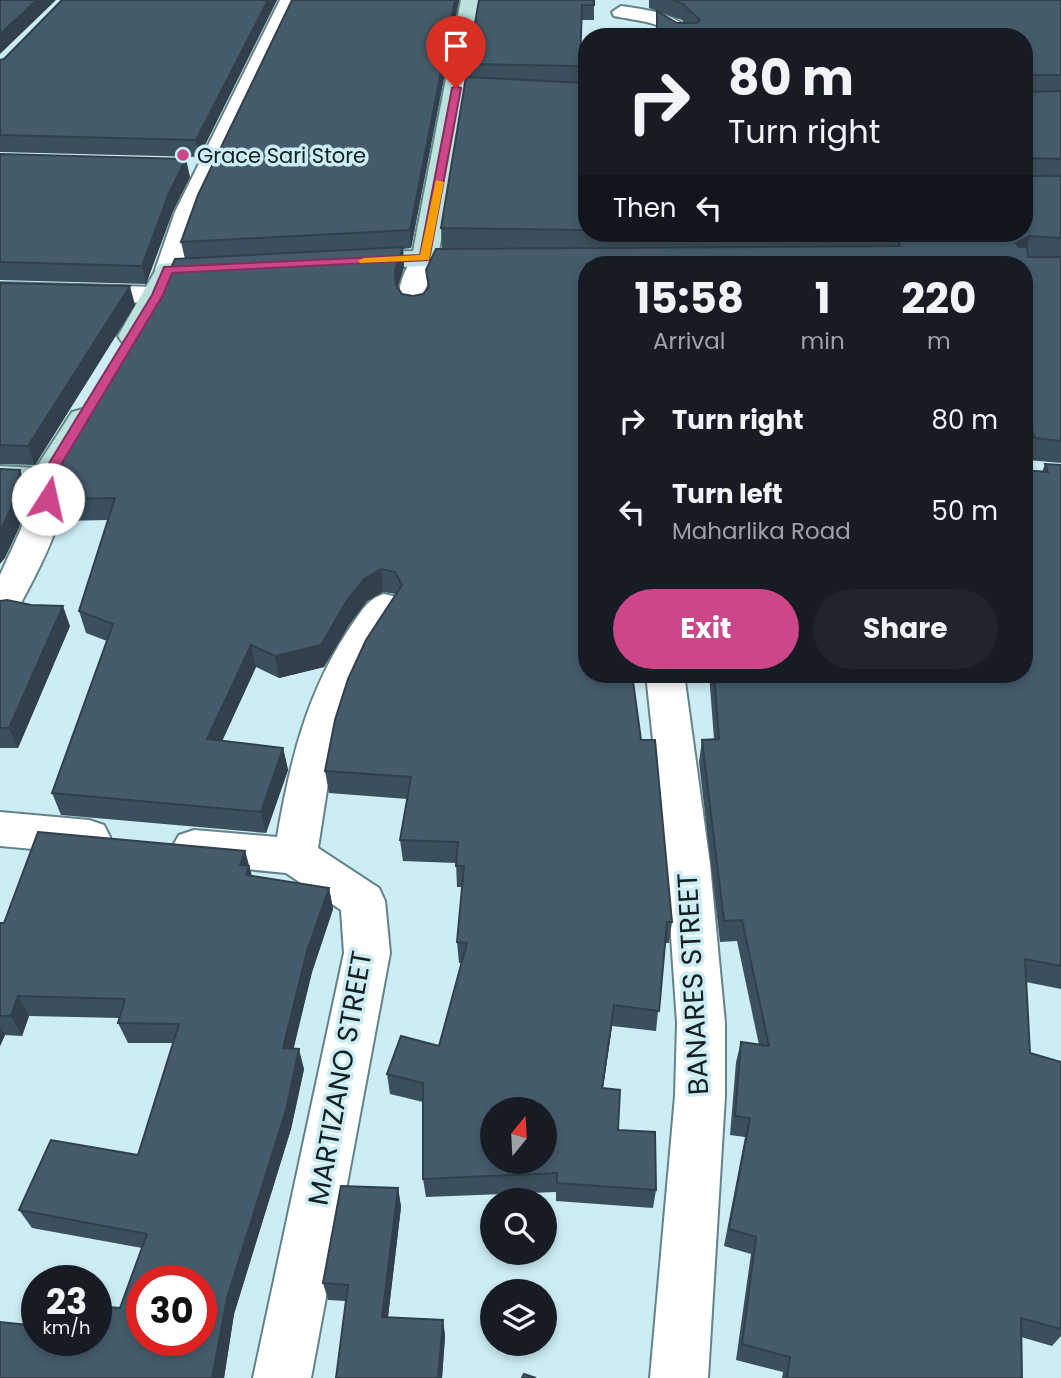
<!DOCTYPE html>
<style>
:root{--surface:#171b24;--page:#20242c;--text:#f1f3f6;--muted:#9ea1a6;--accent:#cc4789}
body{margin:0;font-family:Poppins,sans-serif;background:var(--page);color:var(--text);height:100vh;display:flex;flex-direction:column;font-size:26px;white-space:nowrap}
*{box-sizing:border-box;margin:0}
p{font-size:23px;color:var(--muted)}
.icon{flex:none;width:38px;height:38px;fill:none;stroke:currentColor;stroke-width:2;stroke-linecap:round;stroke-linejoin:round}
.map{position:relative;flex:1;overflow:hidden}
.panel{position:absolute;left:578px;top:256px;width:455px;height:427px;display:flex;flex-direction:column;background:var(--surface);border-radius:28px;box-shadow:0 4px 10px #0003}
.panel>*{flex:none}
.banner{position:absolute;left:578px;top:28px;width:455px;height:214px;border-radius:28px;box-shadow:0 4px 10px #0003;background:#171b24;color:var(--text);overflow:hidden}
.needle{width:46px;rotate:18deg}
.tools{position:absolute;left:480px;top:1097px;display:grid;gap:14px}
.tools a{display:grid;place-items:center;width:77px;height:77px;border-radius:50%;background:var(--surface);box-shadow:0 4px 10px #0003;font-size:35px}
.speed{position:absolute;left:21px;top:1265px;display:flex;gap:14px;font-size:35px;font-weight:700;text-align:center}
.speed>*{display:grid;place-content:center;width:91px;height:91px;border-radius:50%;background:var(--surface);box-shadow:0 4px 10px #0003;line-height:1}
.speed small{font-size:18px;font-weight:400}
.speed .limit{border:10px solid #d22;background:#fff;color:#111}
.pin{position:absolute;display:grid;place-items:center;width:60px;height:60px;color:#fff;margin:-72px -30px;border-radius:50% 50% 50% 0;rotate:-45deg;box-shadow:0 0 7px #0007}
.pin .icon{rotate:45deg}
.me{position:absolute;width:77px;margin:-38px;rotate:10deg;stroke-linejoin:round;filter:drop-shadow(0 0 5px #0008)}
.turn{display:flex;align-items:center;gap:24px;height:147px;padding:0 35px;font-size:32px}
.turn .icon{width:91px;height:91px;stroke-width:2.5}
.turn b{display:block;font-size:49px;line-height:60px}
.then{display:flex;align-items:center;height:66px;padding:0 35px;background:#0003;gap:14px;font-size:26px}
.eta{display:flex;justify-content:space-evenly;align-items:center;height:119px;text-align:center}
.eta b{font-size:42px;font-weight:700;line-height:49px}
.cta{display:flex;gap:14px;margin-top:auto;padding:14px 35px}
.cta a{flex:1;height:80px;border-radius:42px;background:var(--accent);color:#fff;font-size:28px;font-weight:700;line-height:80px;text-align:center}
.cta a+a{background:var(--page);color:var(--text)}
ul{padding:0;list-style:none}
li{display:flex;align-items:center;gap:21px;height:91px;padding:0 35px}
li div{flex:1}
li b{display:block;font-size:26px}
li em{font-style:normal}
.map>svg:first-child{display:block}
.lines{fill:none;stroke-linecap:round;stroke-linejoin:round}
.street-casing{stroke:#648389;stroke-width:4}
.secondary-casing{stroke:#648389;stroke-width:4}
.street{fill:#fff;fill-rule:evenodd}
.secondary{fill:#bbe2dd;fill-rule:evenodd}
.wall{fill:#3c4f5c;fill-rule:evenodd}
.shaded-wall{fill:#31404b}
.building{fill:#465c6b;stroke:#31404b;stroke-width:2;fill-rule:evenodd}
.route{fill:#cc4789;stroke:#852e59;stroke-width:2}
.slow{fill:#f59e0b}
.poi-dot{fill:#cc4789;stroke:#cbedf3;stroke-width:2.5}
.labels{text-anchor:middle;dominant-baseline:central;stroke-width:7;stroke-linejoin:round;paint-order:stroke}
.far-poi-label{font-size:21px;fill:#131f22;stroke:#cbedf3;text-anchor:start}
.near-street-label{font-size:28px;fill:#131f22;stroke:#cbedf3}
</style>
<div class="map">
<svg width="1061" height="1378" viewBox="0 0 1061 1378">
<rect width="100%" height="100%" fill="#cbedf3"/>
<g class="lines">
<g class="street-casing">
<g id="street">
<path d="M 280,0 L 298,0 L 199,212 L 181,270 L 177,276 L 168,278 L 159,276 L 155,270 L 175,212 Z"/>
<path d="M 621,6 C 649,10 678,13 696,37 L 676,37 C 658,20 636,21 614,16 L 612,12 Z"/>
<path d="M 425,250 L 478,253 L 482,258 L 478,263 L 435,266 L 425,290 L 428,306 L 424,312 L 414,314 L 404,312 C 392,294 405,268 416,253 Z"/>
<path d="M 0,283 L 157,287 L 167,289 L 170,295 L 167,301 L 157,303 L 0,299 Z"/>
<path d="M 46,468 L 57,471 C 79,503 33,579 18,609 L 13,618 L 0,621 L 0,575 L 21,529 L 29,496 L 30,478 L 35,471 Z"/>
<path d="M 384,594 L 397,597 L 402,606 C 387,631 369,654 357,680 C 333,733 327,792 318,848 L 379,888 L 385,901 L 390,953 L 311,1378 L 253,1378 L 344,953 L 341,910 L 286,873 L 194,864 L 179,859 L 172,847 L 179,835 L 194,830 L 277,837 C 290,761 307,691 351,626 C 361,612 367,599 384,594 Z"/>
<path d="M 646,674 L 684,674 L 710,864 L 725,1023 L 725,1096 L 708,1378 L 650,1378 L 675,1096 L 677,1023 L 666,864 Z"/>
<path d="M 0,812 L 89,820 L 104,825 L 110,837 L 104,849 L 89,854 L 0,846 Z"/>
</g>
</g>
<g class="secondary-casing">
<g id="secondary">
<path d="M 461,0 L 479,0 L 438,258 L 434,263 L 425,266 L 351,269 L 342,267 L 338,261 L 342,255 L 351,253 L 413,251 Z"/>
<path d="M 224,259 L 233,261 L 237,267 L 233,273 L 178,277 L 142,342 L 132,344 L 122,342 L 118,336 L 159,264 Z"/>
<path d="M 83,409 L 94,412 L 98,418 L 57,485 L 46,488 L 0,486 L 0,466 L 36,468 L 72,412 Z"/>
</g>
</g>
<use href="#street" class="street"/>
<use href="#secondary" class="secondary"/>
</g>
<g class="wall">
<path d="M 277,0 L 199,157 L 0,152 L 0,60 Z"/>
<path d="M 292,0 L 459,0 L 411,248 L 403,249 L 404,267 L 398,287 L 402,294 L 413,296 L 423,294 L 428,289 L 426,270 L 489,248 L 442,248 L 441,228 L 469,78 L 468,64 L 479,0 L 594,0 L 594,20 L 581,20 L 579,82 L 586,83 L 586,233 L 1024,233 L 1024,37 L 656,37 L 657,11 L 649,8 L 649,0 L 1061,0 L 1061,463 L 1028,460 L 1024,449 L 1024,264 L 586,264 L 586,674 L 635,674 L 634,682 L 633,682 L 641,740 L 672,922 L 669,943 L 665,943 L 656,1031 L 612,1026 L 603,1088 L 618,1130 L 656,1190 L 653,1208 L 556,1201 L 556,1192 L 426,1197 L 423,1179 L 423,1102 L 390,1094 L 387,1074 L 439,1046 L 461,963 L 459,963 L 457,942 L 462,887 L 457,887 L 456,863 L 403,861 L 400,840 L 407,799 L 329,793 L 325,771 L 396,594 L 383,592 L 367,601 L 349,625 L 324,667 L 279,678 L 256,667 L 222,741 L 283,748 L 288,770 L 266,833 L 61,815 L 52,793 L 107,641 L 86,633 L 79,611 L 108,520 L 61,521 L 54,499 L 185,259 L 181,242 ZM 657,11 L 682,20 L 684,23 L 677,23 Z"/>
<path d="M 0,154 L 190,177 L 173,211 L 146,284 L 0,280 Z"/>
<path d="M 0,283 L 135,305 L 35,465 L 0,464 Z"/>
<path d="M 1045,464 L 1061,465 L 1061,989 L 1026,982 L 1030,1053 L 1061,1062 L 1061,1336 L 1052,1346 L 1021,1337 L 1022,1378 L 782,1378 L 783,1372 L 736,1360 L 751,1254 L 724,1246 L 745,1137 L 730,1135 L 736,1062 L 741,1042 L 759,1045 L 737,941 L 720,942 L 699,762 L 702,740 L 714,739 L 709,674 L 1024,674 L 1042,472 Z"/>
<path d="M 0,601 L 70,626 L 18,748 L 0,748 Z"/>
<path d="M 245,851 L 251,876 L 329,888 L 333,909 L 312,972 L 293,1049 L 304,1069 L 291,1129 L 234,1314 L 224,1378 L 0,1378 L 37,1340 L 120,1308 L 142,1248 L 32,1228 L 19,1210 L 138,1155 L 173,1043 L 128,1043 L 118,1023 L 120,1018 L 29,1016 L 22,1036 L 5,1035 L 0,1046 L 0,923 L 4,923 Z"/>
<path d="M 398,1188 L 401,1207 L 388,1317 L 443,1320 L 445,1336 L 442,1378 L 346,1301 L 328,1300 L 323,1283 Z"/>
</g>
<g class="shaded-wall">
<path d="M 37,0 L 56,0 L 0,54 L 0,34 Z"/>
<path d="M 268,0 L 277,0 L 199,157 L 196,140 Z"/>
<path d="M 455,0 L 459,0 L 411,248 L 410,230 Z"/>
<path d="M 186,159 L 190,177 L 173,211 L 146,284 L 142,266 L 169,193 Z"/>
<path d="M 1030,236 L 1024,256 L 1016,243 Z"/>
<path d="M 403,247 L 404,267 L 397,289 L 395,269 Z"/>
<path d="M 130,286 L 135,305 L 35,465 L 28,446 Z"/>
<path d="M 20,470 L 27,490 L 26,496 L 19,528 L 5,558 L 0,564 L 0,532 Z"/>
<path d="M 381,569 L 383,592 L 367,601 L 349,625 L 324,667 L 279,678 L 275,656 L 346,602 L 364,579 Z"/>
<path d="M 63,606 L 70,626 L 18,748 L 9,728 Z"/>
<path d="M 251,645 L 256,667 L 213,761 L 207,739 Z"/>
<path d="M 283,748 L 288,770 L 266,833 L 261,812 Z"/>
<path d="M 245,851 L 251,872 L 254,887 L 240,865 Z"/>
<path d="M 329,888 L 333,909 L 312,972 L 289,1068 L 283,1048 L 307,951 Z"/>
<path d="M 18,996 L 29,1016 L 22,1036 L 11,1016 Z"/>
<path d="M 614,1005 L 612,1026 L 600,1108 L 602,1088 Z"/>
<path d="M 0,1027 L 5,1035 L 0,1046 Z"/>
<path d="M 299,1049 L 304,1069 L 291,1129 L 234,1314 L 224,1378 L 212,1378 L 227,1298 Z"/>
<path d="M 398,1188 L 401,1207 L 386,1333 L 382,1317 Z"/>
<path d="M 443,1320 L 445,1336 L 442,1378 L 438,1378 Z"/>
</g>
<g class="building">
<path d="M 0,0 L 37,0 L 0,34 Z"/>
<path d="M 62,0 L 268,0 L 196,140 L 0,135 L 0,60 L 4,59 Z"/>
<path d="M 292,0 L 455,0 L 410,230 L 181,242 L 198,195 Z"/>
<path d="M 479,0 L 594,0 L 594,5 L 582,5 L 580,66 L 468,64 Z"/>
<path d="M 673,0 L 1061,0 L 1061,75 L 1029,75 L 1026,77 L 1026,89 L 1029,92 L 1061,91 L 1061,159 L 1028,158 L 1028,176 L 1061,176 L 1061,238 L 1030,236 L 1016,243 L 1019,247 L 1027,247 L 1028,257 L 1061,257 L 1061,441 L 1035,438 L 1024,408 L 1024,264 L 586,264 L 586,674 L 632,674 L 641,740 L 655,740 L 672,922 L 667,922 L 659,1011 L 614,1005 L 602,1088 L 620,1090 L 618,1130 L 655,1132 L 656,1190 L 557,1183 L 557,1173 L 423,1179 L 423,1083 L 387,1074 L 401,1036 L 439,1046 L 467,943 L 457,942 L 464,866 L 456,866 L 458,842 L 400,840 L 411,777 L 325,771 L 335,720 L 348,679 L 366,640 L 402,585 L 395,572 L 381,569 L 364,579 L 346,602 L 321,645 L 275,656 L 251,645 L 207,739 L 283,748 L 261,812 L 52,793 L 113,624 L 79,611 L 115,498 L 54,499 L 58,480 L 56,458 L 165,282 L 175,259 L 403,247 L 395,269 L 396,285 L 402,294 L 413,296 L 423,294 L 429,287 L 426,270 L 436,249 L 900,246 L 897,237 L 885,233 L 831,233 L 1024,233 L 1024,37 L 657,37 L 657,11 L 677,23 L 697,23 L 700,20 L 683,4 ZM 492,1110 L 544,1110 L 544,1162 L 492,1162 Z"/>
<path d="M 466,77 L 586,83 L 586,230 L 441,228 Z"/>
<path d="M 0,154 L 186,159 L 169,193 L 142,266 L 0,262 Z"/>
<path d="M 0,283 L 130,286 L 28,446 L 0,445 Z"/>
<path d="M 1045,464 L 1061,465 L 1061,966 L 1025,959 L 1030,1053 L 1061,1062 L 1061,1329 L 1021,1318 L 1022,1378 L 787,1378 L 790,1357 L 742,1344 L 756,1237 L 729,1229 L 750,1118 L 735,1116 L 741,1042 L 769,1046 L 742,920 L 724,921 L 702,740 L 719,739 L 714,674 L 1024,674 L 1024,470 L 1048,472 Z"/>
<path d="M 0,469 L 20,470 L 19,476 L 11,508 L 0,532 Z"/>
<path d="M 7,600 L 31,605 L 63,606 L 9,728 L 0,728 L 0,601 Z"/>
<path d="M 38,832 L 245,851 L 240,865 L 249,866 L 246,875 L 329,888 L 307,951 L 283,1048 L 299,1049 L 286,1110 L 227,1298 L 212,1378 L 0,1378 L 0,1322 L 37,1326 L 37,1340 L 96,1340 L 96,1306 L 120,1308 L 147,1234 L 19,1210 L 51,1140 L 138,1155 L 179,1024 L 118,1023 L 125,999 L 18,996 L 11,1016 L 0,1016 L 0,923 L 4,923 ZM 142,1281 L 201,1281 L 201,1340 L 142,1340 Z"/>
<path d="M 341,1186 L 398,1188 L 382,1317 L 443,1320 L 438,1378 L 336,1378 L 348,1285 L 323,1283 Z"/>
<path d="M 524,1374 L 536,1378 L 522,1378 Z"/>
</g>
<path class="route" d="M 456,86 L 461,88 L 429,260 L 172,273 L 163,295 L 53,478 L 52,502 L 43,502 L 40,478 L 152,295 L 164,267 L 420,255 L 452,88 Z"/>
<path class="slow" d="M 436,180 L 444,182 L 429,260 L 360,263 L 358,261 L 364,258 L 420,255 Z"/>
<circle class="poi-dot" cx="183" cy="155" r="7"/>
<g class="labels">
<g class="far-poi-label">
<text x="197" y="155">Grace Sari Store</text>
</g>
<g class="near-street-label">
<text transform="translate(693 984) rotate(-93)">BANARES STREET</text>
<text transform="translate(340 1078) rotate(-80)">MARTIZANO STREET</text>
</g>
</g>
</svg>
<div class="tools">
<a><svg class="needle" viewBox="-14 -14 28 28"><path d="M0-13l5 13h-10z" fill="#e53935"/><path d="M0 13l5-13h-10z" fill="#9ea1a6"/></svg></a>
<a><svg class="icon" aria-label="search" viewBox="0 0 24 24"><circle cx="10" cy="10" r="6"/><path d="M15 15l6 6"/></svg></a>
<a><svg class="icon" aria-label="layers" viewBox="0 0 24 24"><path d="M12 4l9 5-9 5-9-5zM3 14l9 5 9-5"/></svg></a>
</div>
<div class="speed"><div>23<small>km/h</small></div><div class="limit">30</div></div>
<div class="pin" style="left:456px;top:88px;background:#d93025"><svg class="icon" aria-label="arrive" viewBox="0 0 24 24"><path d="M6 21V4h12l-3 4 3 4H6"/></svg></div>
<svg class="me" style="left:48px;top:499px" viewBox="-20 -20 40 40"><circle r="19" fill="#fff"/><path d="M0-13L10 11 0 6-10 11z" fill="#cc4789"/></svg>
<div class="banner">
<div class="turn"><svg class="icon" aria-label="right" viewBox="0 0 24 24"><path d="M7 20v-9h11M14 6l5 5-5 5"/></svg><div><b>80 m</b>Turn right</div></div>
<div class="then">Then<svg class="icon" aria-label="left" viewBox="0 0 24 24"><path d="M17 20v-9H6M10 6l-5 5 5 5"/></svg></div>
</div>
<section class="panel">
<div class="eta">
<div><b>15:58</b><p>Arrival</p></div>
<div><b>1</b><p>min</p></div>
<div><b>220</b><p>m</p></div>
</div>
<ul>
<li><svg class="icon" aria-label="right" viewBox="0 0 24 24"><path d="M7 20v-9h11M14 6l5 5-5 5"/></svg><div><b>Turn right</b></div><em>80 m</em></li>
<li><svg class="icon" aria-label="left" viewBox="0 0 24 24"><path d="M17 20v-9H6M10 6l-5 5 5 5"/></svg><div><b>Turn left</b><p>Maharlika Road</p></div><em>50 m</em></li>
</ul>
<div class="cta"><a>Exit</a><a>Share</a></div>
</section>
</div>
